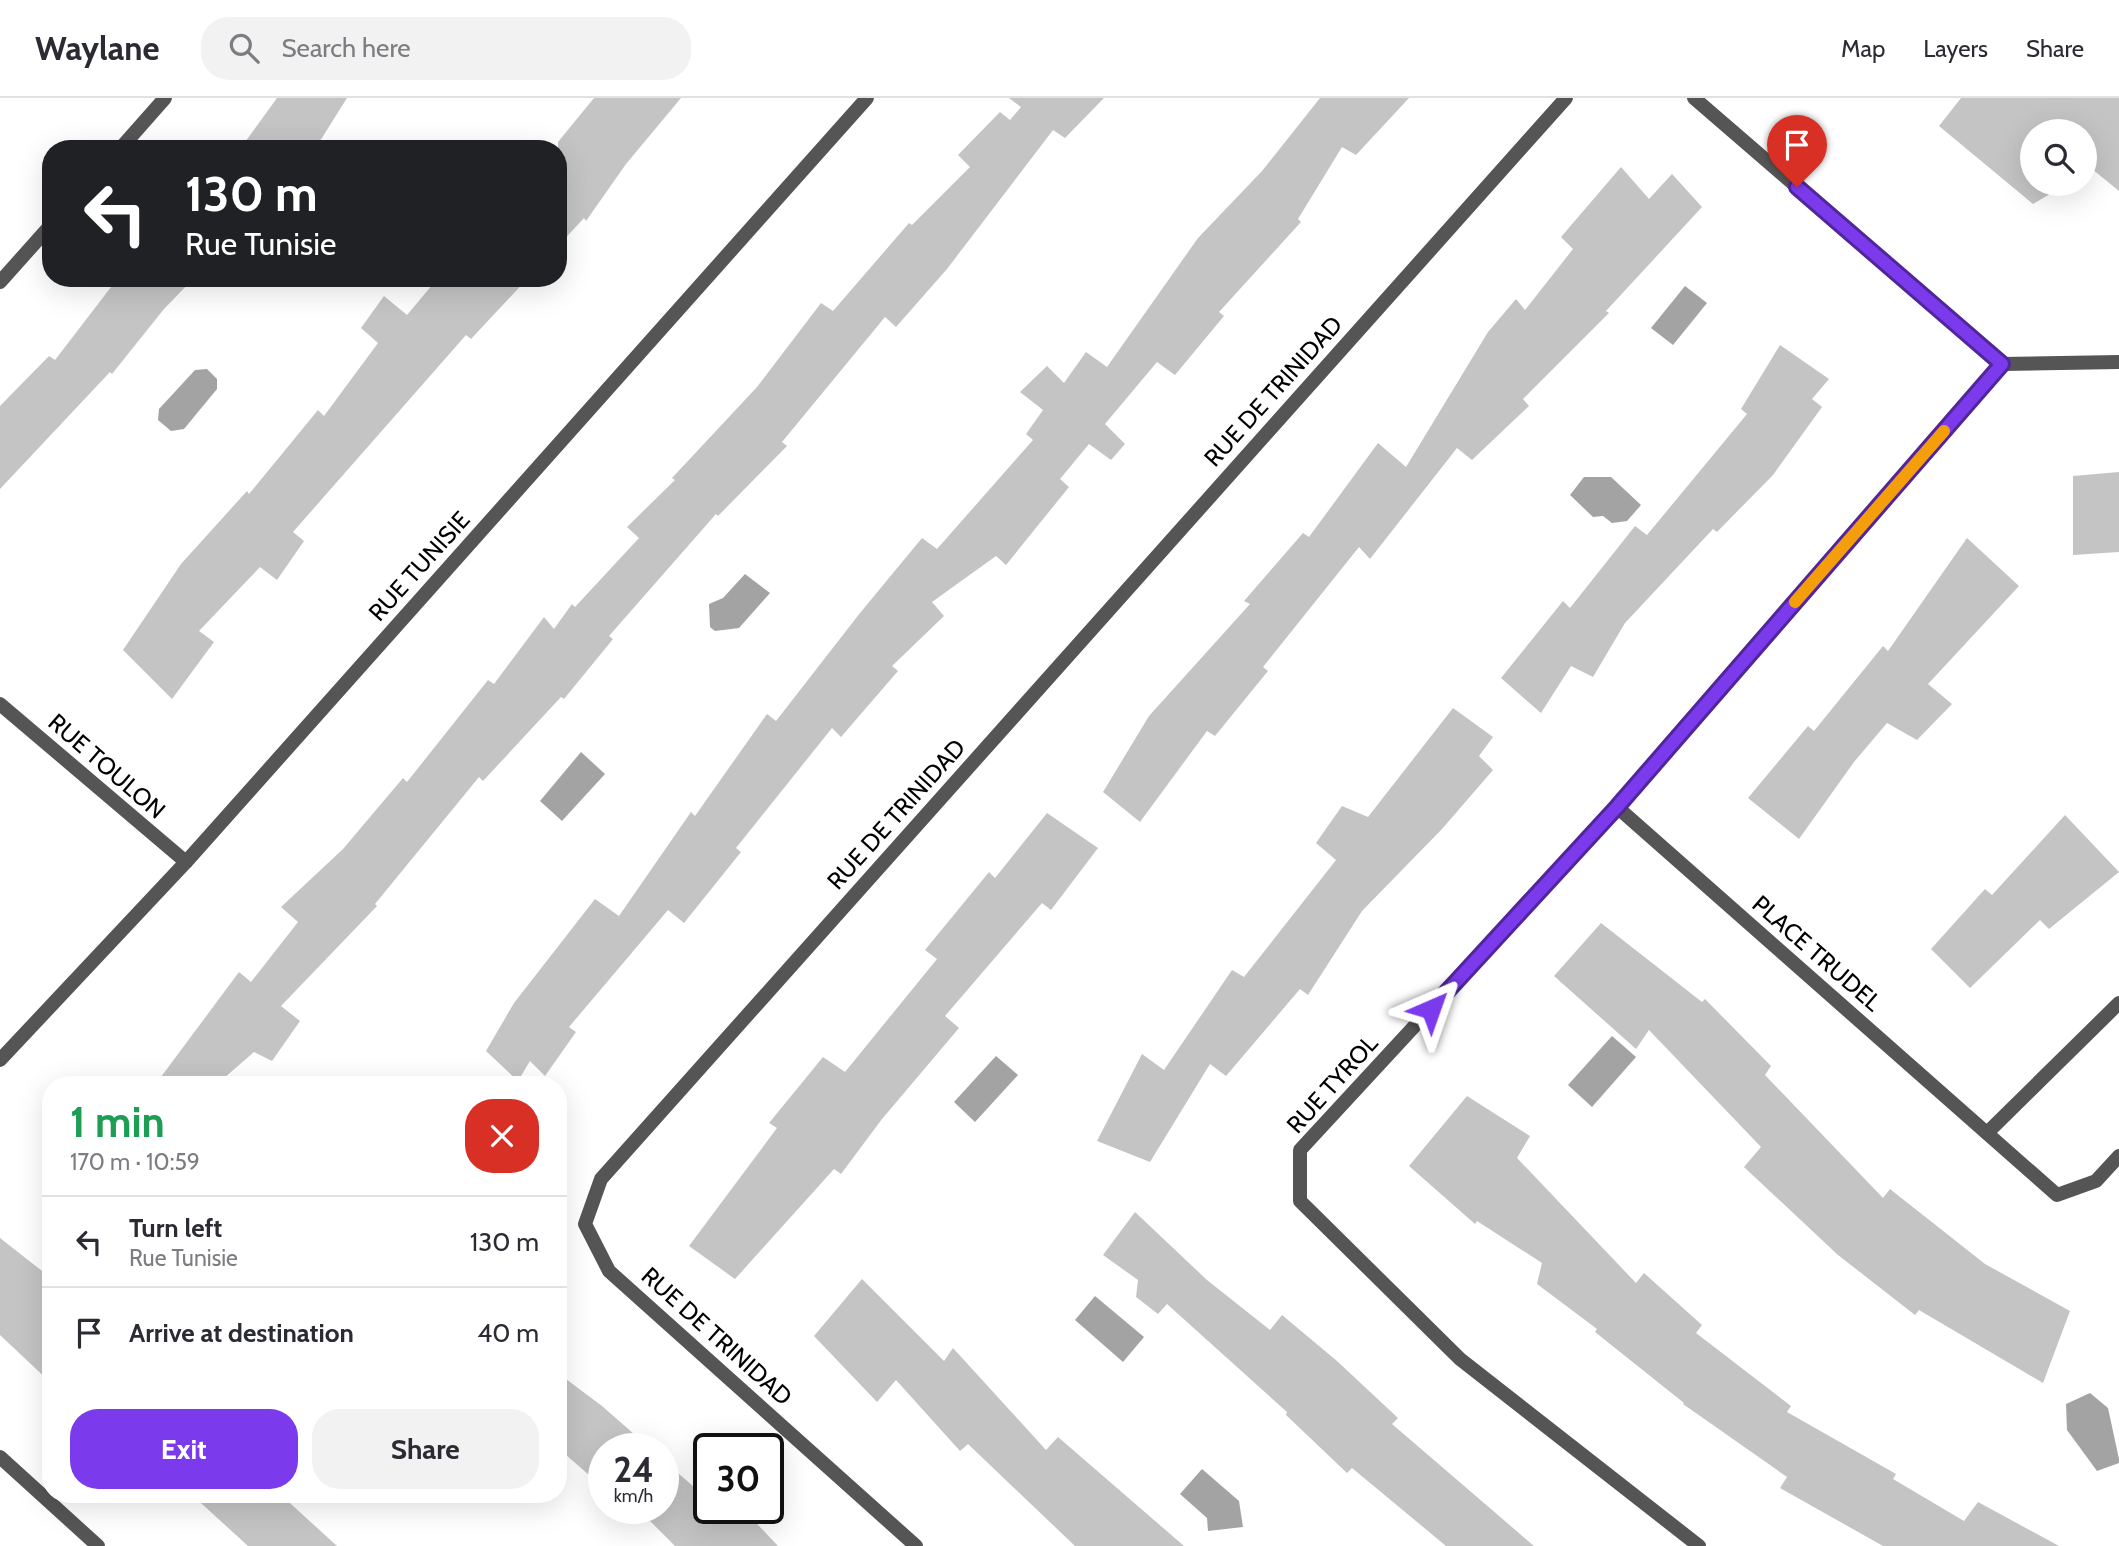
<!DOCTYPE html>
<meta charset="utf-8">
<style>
:root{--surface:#fff;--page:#f2f2f3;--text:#2b2b33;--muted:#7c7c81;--line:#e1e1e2;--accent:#7c3aed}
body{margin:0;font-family:Cabin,sans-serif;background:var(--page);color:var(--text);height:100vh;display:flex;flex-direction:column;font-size:26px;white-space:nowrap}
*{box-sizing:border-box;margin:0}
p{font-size:23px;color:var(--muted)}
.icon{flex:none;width:38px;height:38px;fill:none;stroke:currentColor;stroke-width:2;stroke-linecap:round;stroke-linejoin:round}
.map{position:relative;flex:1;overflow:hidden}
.side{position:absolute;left:42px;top:978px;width:525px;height:427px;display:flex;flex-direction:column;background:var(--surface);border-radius:28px;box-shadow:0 7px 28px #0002}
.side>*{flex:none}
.top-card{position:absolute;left:42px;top:42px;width:525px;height:147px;border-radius:28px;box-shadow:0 7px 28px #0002;background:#202124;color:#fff;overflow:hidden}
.buttons{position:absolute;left:2020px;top:21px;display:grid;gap:14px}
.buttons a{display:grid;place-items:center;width:77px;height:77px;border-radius:50%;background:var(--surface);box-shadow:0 7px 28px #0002;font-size:35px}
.speed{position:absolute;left:588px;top:1335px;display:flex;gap:14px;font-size:35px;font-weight:700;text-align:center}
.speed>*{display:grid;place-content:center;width:91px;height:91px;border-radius:50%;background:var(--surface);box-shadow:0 7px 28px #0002;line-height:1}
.speed small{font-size:18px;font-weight:400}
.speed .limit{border:4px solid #111;border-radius:10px;background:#fff;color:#111}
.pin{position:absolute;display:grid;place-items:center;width:60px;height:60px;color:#fff;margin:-72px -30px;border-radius:50% 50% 50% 0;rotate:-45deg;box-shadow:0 0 7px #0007}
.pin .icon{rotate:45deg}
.me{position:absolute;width:77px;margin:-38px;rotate:43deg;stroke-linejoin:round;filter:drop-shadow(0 0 5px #0008)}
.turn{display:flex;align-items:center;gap:24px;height:147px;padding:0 28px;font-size:32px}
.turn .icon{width:91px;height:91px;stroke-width:2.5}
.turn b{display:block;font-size:49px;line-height:60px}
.round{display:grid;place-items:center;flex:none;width:74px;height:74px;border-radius:28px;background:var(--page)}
.head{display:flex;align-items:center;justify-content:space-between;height:119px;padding:0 28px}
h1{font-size:42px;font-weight:800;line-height:52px;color:#1e9e55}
.action{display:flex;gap:14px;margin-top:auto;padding:14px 28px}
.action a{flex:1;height:80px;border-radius:28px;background:var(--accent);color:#fff;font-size:28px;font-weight:800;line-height:80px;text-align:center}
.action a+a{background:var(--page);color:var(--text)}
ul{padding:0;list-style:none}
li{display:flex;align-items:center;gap:21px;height:91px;padding:0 28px;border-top:2px solid var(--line)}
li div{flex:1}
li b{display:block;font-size:26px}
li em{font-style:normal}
header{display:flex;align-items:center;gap:42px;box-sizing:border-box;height:98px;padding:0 35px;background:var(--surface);border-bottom:2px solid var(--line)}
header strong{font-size:33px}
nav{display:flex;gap:38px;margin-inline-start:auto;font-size:24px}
.search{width:490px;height:63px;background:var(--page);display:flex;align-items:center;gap:18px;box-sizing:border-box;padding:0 24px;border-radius:28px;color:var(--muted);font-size:26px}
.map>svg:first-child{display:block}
.water{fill:#a3a3a3}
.building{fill:#c4c4c4}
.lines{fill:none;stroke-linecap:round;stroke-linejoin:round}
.minor{stroke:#555;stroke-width:14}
.tertiary{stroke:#555;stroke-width:14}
.route-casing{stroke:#51269a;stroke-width:18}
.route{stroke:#7c3aed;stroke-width:12}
.slow{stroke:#f59e0b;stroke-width:12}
.labels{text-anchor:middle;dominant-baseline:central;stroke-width:5;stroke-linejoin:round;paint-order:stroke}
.street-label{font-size:24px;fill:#000;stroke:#fff}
</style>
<header>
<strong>Waylane</strong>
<div class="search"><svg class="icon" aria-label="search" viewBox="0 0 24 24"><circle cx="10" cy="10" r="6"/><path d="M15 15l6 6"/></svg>Search here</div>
<nav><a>Map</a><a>Layers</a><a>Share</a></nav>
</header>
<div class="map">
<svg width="2119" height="1448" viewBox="0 0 2119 1448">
<rect width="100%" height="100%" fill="#fff"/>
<g class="water">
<path d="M 1685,188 L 1707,205 L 1673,247 L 1651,230 Z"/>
<path d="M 207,271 L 217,281 L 217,291 L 184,331 L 171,333 L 158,322 L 159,311 L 195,272 Z"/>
<path d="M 1584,379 L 1611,379 L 1641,407 L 1627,423 L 1612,425 L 1603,418 L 1593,419 L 1570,397 Z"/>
<path d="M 745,476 L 770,495 L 739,530 L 715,533 L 710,529 L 709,506 L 723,500 Z"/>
<path d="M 581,654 L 605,676 L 562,723 L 540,703 Z"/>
<path d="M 1612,938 L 1636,959 L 1592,1009 L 1568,987 Z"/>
<path d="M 996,958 L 1018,977 L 975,1024 L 954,1004 Z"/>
<path d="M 1095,1198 L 1144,1239 L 1123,1264 L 1075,1222 Z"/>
<path d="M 2090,1295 L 2108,1310 L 2119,1361 L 2119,1365 L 2097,1373 L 2067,1332 L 2066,1306 Z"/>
<path d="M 1202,1371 L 1239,1403 L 1243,1429 L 1208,1433 L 1207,1420 L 1180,1396 Z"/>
</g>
<g class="building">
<path d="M 277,0 L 347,0 L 315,51 L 240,51 Z"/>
<path d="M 594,0 L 681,0 L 626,66 L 586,123 L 584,120 L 558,148 L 558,44 Z"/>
<path d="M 1009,0 L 1104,0 L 1065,40 L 1053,32 L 947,171 L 896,229 L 885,219 L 782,344 L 787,348 L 718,418 L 716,416 L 609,538 L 613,541 L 564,601 L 561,599 L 483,683 L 479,679 L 375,806 L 377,808 L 281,908 L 300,923 L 272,963 L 254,954 L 216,987 L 155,987 L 239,874 L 251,884 L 298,824 L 281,809 L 343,751 L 403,680 L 407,684 L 488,582 L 494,586 L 544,519 L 554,531 L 572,506 L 575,509 L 639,440 L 627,429 L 675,382 L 672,380 L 757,289 L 821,205 L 833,213 L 909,125 L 912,127 L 970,69 L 958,57 L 1000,14 L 1010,22 L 1021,9 Z"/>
<path d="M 1320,0 L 1409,0 L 1356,57 L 1342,49 L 1298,121 L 1301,124 L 1219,214 L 1224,218 L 1175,277 L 1157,264 L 1105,326 L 1125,346 L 1111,362 L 1089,346 L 1060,381 L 1069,389 L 1006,467 L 996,458 L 932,504 L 944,518 L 892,568 L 898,573 L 841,639 L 832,630 L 736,750 L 741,754 L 684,825 L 668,812 L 569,929 L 576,934 L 545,978 L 530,963 L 518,983 L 486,953 L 514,905 L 595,801 L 619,818 L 691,714 L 695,718 L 767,616 L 776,623 L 860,515 L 922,440 L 937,451 L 1033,342 L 1026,336 L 1043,312 L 1020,294 L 1047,268 L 1064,285 L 1086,254 L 1107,269 L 1198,140 L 1262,73 Z"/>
<path d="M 1961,0 L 2119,0 L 2119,93 L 2092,71 L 2084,75 L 2084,33 L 2032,33 L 2032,86 L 2067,86 L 2033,106 L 1939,28 Z"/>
<path d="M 1621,69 L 1649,101 L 1672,76 L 1702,109 L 1606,213 L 1609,215 L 1523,301 L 1529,308 L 1472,362 L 1457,350 L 1370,461 L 1359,449 L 1263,569 L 1268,573 L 1215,638 L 1207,633 L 1140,724 L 1103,694 L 1149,618 L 1250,506 L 1244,503 L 1303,435 L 1309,439 L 1378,345 L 1406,369 L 1488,234 L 1516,201 L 1525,212 L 1573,151 L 1561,139 Z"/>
<path d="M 118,180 L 194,180 L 164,211 L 112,276 L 110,274 L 0,391 L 0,308 L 49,258 L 55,262 Z"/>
<path d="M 438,180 L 528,180 L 471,241 L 466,237 L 293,434 L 304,443 L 277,482 L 260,469 L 199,533 L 214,544 L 172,601 L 123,552 L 181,466 L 247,393 L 249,396 L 318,312 L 324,318 L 378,245 L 361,230 L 384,198 L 407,217 Z"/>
<path d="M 1780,247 L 1829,281 L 1812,301 L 1822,309 L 1773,377 L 1717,434 L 1713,431 L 1625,525 L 1593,579 L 1571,568 L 1541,615 L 1501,580 L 1563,503 L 1570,510 L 1635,428 L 1647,437 L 1747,316 L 1741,311 Z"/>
<path d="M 2119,374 L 2119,454 L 2073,457 L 2073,378 Z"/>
<path d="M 1967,440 L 2019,488 L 1928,586 L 1952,606 L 1917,642 L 1887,625 L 1854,664 L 1799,741 L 1748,700 L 1808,628 L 1814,633 L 1883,548 L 1888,553 Z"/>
<path d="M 1453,610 L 1493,639 L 1479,658 L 1493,672 L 1442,731 L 1362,813 L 1308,897 L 1300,891 L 1226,978 L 1210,966 L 1150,1064 L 1097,1043 L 1142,956 L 1164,972 L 1232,872 L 1244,879 L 1336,762 L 1316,745 L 1342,708 L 1368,719 Z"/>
<path d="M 1047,715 L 1098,750 L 1051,812 L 1042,805 L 945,918 L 959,930 L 882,1021 L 841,1076 L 834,1071 L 735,1181 L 689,1148 L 777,1030 L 769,1025 L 823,959 L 845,974 L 937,861 L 925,852 L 989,774 L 995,780 Z"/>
<path d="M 2065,717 L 2119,774 L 2049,831 L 2040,822 L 1970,890 L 1931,851 L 1985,791 L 1992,797 Z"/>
<path d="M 1601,825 L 1702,904 L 1705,901 L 1771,968 L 1765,977 L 1883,1100 L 1890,1091 L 1985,1166 L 2070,1213 L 2043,1285 L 1919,1212 L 1915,1217 L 1838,1157 L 1744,1069 L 1761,1049 L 1649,932 L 1636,951 L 1554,878 Z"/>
<path d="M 1467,998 L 1530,1038 L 1517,1060 L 1636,1185 L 1644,1175 L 1702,1227 L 1696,1235 L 1791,1308 L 1787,1314 L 1896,1376 L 1893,1381 L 1964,1423 L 1978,1404 L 2059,1448 L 1883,1448 L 1780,1390 L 1787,1379 L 1683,1306 L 1684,1305 L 1595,1234 L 1597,1231 L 1537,1186 L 1542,1165 L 1477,1123 L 1475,1126 L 1409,1068 Z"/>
<path d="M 1135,1114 L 1207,1182 L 1270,1232 L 1282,1217 L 1337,1263 L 1398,1320 L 1392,1326 L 1534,1448 L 1446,1448 L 1352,1370 L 1347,1375 L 1286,1317 L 1287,1314 L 1167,1206 L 1158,1216 L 1136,1199 L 1138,1182 L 1103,1157 Z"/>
<path d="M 0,1140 L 51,1180 L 51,1285 L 0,1237 Z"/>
<path d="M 862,1181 L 944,1263 L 953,1250 L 1046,1352 L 1058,1339 L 1184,1448 L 1075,1448 L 968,1346 L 960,1353 L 896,1282 L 877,1304 L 814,1238 Z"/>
<path d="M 558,1275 L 602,1308 L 651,1351 L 604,1351 L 604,1390 L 558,1350 Z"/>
<path d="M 663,1362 L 709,1402 L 709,1410 L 742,1410 L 778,1448 L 675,1448 L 640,1413 L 636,1418 L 627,1410 L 663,1410 Z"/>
<path d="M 191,1396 L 280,1396 L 337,1448 L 248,1448 Z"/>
</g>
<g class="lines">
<g class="minor">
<path d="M 1694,0 L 2002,266 L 2119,264"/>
<path d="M 120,51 L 165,0"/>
<path d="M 0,184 L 51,127"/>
<path d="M 0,606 L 186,764"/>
<path d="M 1617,709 L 2057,1097 L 2096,1083 L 2119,1058"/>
<path d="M 0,962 L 186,764 L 867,0"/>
<path d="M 1987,1035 L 2119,905"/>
<path d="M 916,1448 L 609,1173 L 585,1126 L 601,1081 L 1566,0"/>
<path d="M 1699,1448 L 1460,1261 L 1300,1103 L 1300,1052 L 1617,709 L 2002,266"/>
</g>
<path class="tertiary" d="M 0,1359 L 98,1448"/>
</g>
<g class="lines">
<g class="route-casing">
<path id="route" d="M 1431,911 L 1617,709 L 2002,266 L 1797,89"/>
</g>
<use href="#route" class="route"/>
<path class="slow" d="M 1795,504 L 1944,333"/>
</g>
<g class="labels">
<g class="street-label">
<text transform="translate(1273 293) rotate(-48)">RUE DE TRINIDAD</text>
<text transform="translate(419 468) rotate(-48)">RUE TUNISIE</text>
<text transform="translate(107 668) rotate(41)">RUE TOULON</text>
<text transform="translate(896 716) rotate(-48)">RUE DE TRINIDAD</text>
<text transform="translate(1817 855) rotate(41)">PLACE TRUDEL</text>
<text transform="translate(1332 986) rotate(-48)">RUE TYROL</text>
<text transform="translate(717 1238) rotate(42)">RUE DE TRINIDAD</text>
</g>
</g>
</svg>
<div class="buttons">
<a><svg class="icon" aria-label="search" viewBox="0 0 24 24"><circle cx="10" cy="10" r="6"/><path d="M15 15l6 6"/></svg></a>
</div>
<div class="speed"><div>24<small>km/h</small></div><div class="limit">30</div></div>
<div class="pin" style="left:1797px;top:89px;background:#d93025"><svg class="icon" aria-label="arrive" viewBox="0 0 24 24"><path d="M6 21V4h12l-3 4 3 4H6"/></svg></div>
<svg class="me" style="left:1431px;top:911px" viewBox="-20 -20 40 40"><path d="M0-17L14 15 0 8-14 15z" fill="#7c3aed" stroke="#fff" stroke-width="4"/></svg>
<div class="top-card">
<div class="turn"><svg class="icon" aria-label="left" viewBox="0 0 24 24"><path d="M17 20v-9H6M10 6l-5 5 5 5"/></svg><div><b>130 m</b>Rue Tunisie</div></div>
</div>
<section class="side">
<div class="head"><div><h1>1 min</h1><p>170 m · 10:59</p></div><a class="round" style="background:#d93025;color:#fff"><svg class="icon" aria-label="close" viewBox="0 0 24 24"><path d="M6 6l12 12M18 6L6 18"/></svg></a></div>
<ul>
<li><svg class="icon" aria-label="left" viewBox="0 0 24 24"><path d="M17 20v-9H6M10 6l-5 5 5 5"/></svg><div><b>Turn left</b><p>Rue Tunisie</p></div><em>130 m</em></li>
<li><svg class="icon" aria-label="arrive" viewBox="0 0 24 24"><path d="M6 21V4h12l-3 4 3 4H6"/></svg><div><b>Arrive at destination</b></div><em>40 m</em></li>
</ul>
<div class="action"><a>Exit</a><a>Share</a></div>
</section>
</div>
